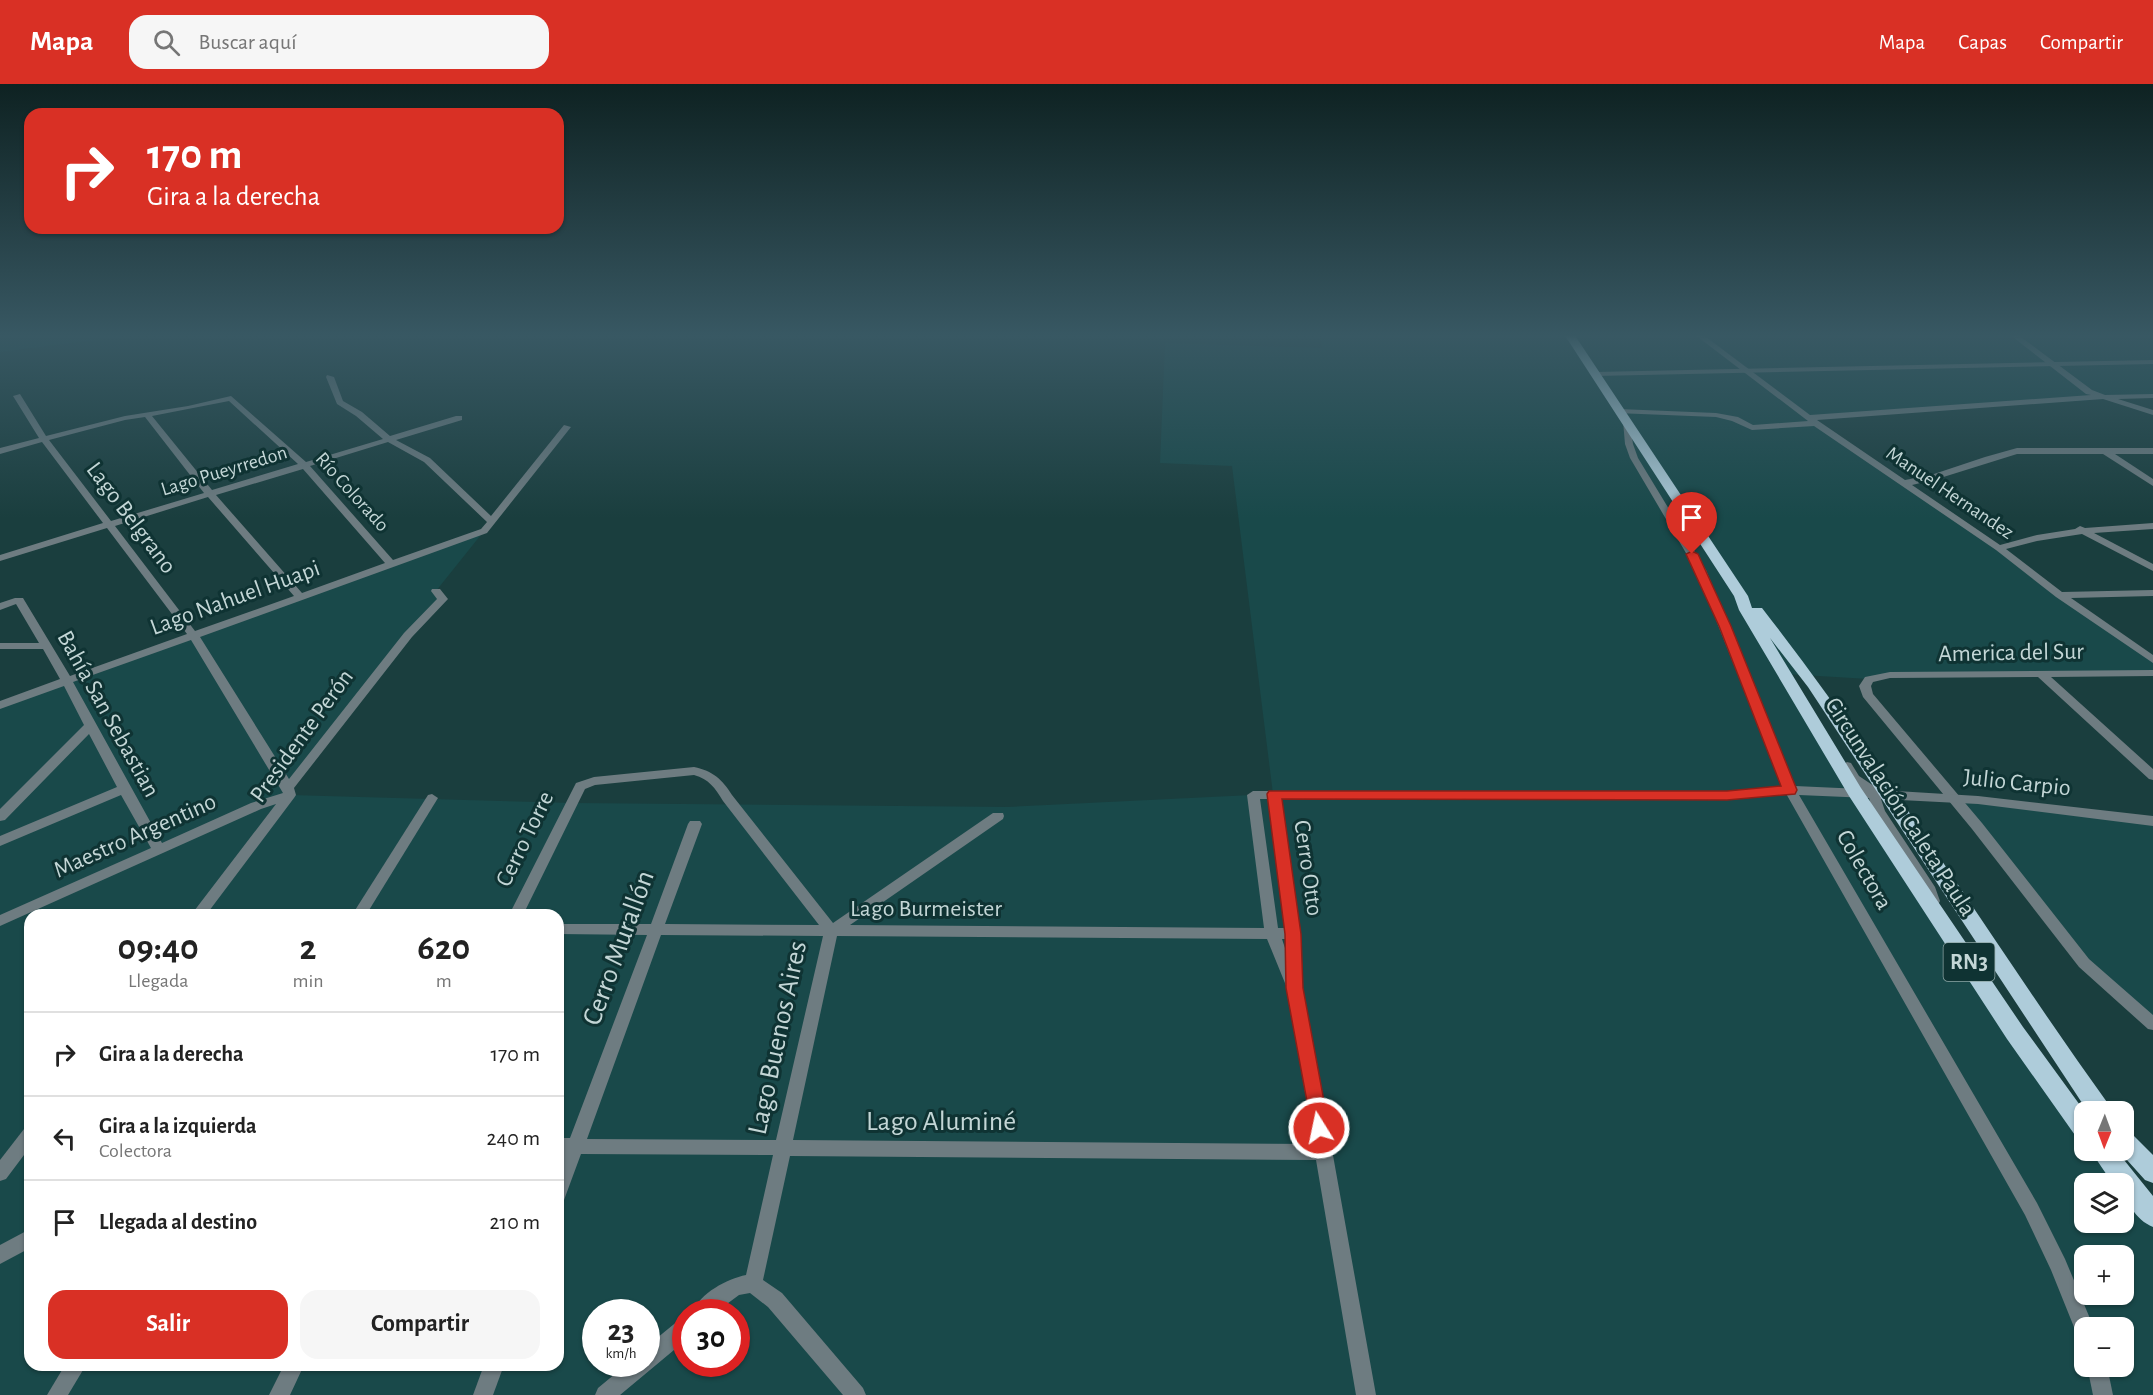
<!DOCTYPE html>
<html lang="es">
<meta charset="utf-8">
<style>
:root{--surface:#fff;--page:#f6f6f6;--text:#222;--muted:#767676;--line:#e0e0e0;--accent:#d93025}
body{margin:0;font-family:"Alegreya Sans",sans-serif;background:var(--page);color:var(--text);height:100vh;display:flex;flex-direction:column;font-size:22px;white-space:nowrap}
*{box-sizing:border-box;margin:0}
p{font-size:20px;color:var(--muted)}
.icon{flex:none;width:33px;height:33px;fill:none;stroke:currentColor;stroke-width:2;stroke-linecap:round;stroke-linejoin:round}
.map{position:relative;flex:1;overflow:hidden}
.details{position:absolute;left:24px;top:825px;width:540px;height:462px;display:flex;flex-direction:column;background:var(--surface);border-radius:18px;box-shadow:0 2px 4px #0004}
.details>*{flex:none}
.banner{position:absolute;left:24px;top:24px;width:540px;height:126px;border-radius:18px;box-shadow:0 2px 4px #0004;background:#d93025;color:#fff;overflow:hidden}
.needle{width:39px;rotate:181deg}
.fabs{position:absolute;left:2074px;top:1017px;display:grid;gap:12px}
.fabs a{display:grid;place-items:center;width:60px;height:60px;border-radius:12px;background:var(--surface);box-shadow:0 2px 4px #0004;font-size:30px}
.speed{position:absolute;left:582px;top:1215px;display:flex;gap:12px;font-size:30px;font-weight:700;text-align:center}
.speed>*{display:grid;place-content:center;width:78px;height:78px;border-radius:50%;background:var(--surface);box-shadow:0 2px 4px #0004;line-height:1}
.speed small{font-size:15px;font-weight:400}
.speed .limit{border:9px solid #d22;background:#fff;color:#111}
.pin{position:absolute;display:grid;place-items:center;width:51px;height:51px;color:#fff;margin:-62px -26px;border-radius:50% 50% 50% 0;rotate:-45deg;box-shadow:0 0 6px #0007}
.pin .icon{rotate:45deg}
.me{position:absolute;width:66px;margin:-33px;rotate:350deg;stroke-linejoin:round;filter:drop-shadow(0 0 4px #0008)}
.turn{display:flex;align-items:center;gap:21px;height:126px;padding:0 24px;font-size:27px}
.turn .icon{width:78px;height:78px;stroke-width:2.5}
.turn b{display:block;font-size:42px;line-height:51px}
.eta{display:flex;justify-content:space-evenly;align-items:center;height:102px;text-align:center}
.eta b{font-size:36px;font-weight:700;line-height:42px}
.primary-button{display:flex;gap:12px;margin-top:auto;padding:12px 24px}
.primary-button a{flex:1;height:69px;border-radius:18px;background:var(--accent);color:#fff;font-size:24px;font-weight:700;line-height:69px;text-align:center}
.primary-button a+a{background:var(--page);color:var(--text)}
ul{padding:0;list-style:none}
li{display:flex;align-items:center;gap:18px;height:84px;padding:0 24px;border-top:2px solid var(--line)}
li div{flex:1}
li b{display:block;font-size:22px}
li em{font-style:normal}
header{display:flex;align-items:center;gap:36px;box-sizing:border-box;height:84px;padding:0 30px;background:var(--accent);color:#fff}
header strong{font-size:28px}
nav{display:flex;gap:33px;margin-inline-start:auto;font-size:21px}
.search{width:420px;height:54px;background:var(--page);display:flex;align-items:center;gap:15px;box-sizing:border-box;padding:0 21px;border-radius:18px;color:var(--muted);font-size:22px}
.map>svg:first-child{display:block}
.built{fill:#19494a;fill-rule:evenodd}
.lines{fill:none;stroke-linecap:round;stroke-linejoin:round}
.minor{fill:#6e7c81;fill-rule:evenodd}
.tertiary{fill:#6e7c81;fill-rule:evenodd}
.trunk{fill:#aeccda;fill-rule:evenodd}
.route{fill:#d93025;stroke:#8d1f18;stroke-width:1.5}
.labels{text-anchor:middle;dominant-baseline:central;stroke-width:6;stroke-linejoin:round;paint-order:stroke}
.far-street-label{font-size:20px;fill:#c3d6d6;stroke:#0f3333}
.shield{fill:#0f3333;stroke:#8da5a5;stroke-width:1.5}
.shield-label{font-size:22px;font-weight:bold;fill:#c3d6d6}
.street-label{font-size:24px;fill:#c3d6d6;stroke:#0f3333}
.near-street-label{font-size:28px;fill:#c3d6d6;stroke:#0f3333}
</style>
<header>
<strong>Mapa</strong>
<div class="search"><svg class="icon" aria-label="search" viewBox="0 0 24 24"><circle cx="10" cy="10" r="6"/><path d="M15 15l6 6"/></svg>Buscar aquí</div>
<nav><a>Mapa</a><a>Capas</a><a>Compartir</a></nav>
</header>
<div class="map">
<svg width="2153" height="1311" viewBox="0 0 2153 1311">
<rect width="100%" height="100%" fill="#1a3e3e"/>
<g class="built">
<path d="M 0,250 L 143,250 L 0,268 Z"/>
<path d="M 1320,250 L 2153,250 L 2153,312 L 1810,334 L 2153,576 L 2153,589 L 1890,591 L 1869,595 L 1785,590 L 2085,1047 L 2085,1066 L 2101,1067 L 2153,1131 L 2153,1311 L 0,1311 L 0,621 L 484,447 L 436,507 L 442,512 L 295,696 L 290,711 L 572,719 L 1008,723 L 1273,710 L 1232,382 L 1160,379 L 1165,259 L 1322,264 ZM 30,831 L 558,831 L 558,1281 L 30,1281 ZM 2085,1100 L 2124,1100 L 2124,1138 L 2085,1138 ZM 2085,1172 L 2124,1172 L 2124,1210 L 2085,1210 ZM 596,1228 L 646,1228 L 646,1280 L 596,1280 ZM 686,1228 L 736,1228 L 736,1280 L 686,1280 ZM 2085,1244 L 2124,1244 L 2124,1282 L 2085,1282 Z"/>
<path d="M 1953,714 L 2153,737 L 2153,940 L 2105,900 Z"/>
</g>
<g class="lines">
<g class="minor">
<path d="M 1694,250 L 1702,250 L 1810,331 L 2091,311 L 2086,310 L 2009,250 L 2017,250 L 2092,306 L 2105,311 L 2153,310 L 2153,314 L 2118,315 L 2153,326 L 2153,331 L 2103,315 L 1817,336 L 1905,396 L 1931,391 L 1985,373 L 2017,364 L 2153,364 L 2153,370 L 2115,370 L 2153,395 L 2153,402 L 2103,370 L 2017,370 L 1937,395 L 1912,401 L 2000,461 L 2037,451 L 2075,445 L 2080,442 L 2085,444 L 2153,439 L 2153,445 L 2094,449 L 2153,480 L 2153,487 L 2082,450 L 2037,457 L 2006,465 L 2062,508 L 2153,506 L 2153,512 L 2071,514 L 2153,571 L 2153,579 L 2056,513 L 1996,466 L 1814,342 L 1752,346 L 1732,337 L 1716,333 L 1616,329 L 1616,325 L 1619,325 L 1716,329 L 1738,333 L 1753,341 L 1808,337 Z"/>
<path d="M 327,291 L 334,293 L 343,317 L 362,328 L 390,352 L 456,332 L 462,332 L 462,336 L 396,356 L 430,374 L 491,432 L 564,341 L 571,343 L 487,449 L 200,553 L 289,695 L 404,549 L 437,515 L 431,507 L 432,505 L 440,505 L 448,515 L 412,553 L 294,704 L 296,711 L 294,714 L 206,831 L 191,831 L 276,720 L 261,725 L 0,842 L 0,831 L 151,764 L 121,711 L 0,762 L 0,752 L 117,703 L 89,650 L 5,736 L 0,737 L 0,725 L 84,641 L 64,602 L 0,625 L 0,617 L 60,595 L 43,565 L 0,565 L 0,559 L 39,559 L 16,520 L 0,526 L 0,519 L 15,514 L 23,514 L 70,592 L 187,550 L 107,444 L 0,477 L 0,471 L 103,439 L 42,358 L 0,370 L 0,364 L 39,354 L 13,312 L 20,310 L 46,352 L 125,332 L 188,322 L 231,312 L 306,378 L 383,355 L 356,332 L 337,320 L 326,293 ZM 229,317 L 298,380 L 212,406 L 152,332 ZM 145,333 L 204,409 L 111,437 L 49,356 L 125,336 ZM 388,358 L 424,378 L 487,438 L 481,445 L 393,476 L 310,382 ZM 303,385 L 385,479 L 302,509 L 216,411 ZM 208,413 L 294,512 L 195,547 L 115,442 ZM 191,556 L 283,709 L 251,719 L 162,759 L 73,598 Z"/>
<path d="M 2153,586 L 2153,592 L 2051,593 L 2153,685 L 2153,696 L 2149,695 L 2038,593 L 1890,594 L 1873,598 L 1871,602 L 1873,610 L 1982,739 L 2089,875 L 2153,931 L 2153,946 L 2148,945 L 2079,883 L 1972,745 L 1863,613 L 1859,602 L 1865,593 L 1890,588 Z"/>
<path d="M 694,683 C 713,687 722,695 732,711 L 833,839 L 993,729 L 1003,729 L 1004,732 L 1003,735 L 850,841 L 1264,844 L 1247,711 L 1253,707 L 1727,708 L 1790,702 L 1796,706 L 1790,710 L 1727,716 L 1281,715 L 1300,850 L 1303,904 L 1376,1311 L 1356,1311 L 1316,1076 L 790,1072 L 763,1196 L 782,1209 L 863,1304 L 866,1311 L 843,1311 L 768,1223 L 750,1209 L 739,1211 L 716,1228 L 693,1228 C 700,1209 727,1195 746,1191 L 773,1071 L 581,1070 L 564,1116 L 558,1118 L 558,1087 L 564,1070 L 558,1070 L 558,1054 L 570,1054 L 647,851 L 558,850 L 558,840 L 651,840 L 688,740 L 690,737 L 700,737 L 702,740 L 665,840 L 819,841 L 723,717 C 715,704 709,695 694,691 L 595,701 L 585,705 L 523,831 L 509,831 L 576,699 L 594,693 ZM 1260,715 L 1268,715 L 1285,844 L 1278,844 ZM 661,851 L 823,852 L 776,1056 L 587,1055 ZM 837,852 L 1267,855 L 1287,904 L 1314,1060 L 793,1056 ZM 1282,855 L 1286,855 L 1286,867 Z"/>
<path d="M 432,710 L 438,714 L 366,831 L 352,831 L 428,711 Z"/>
<path d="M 30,1042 L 30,1063 L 6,1095 L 0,1097 L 0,1076 L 24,1045 Z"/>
<path d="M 30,1145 L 30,1164 L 0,1180 L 0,1161 Z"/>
<path d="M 686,1234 L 686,1256 L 620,1311 L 595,1311 L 598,1304 L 627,1280 L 646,1280 L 646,1263 L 679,1236 Z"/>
<path d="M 65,1281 L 86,1281 L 68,1311 L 47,1311 Z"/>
<path d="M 284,1281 L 304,1281 L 290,1311 L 269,1311 Z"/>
<path d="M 484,1281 L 504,1281 L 493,1311 L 473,1311 Z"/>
</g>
<g class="tertiary">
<path d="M 2153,276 L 2153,280 L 1595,292 L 1591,290 L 1595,288 Z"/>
<path d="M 1623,337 L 1630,339 L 1633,360 L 1638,374 L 1706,486 L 1795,702 L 1861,705 L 1851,698 L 1841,682 L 1847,678 L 1851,679 L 1859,692 L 1880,706 L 1978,712 L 2153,732 L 2153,742 L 1978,720 L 1881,715 L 1885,727 L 1935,803 L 1940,817 L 1938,821 L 1933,822 L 1928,821 L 1921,804 L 1873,728 L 1869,714 L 1799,711 L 2037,1119 L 2065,1175 L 2094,1244 L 2085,1244 L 2085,1256 L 2078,1253 L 2051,1186 L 2025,1131 L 1784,706 L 1696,486 L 1630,374 L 1625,360 Z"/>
<path d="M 2087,1282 L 2107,1282 L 2113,1311 L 2093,1311 Z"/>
</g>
<g class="trunk">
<path d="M 1564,250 L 1574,250 L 1748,512 L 1752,524 L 1762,524 C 1886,683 1991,857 2109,1021 L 2112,1028 L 2088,1028 L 1808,603 L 1770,554 L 1861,704 L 2023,943 L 2085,1028 L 2085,1057 L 2077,1054 L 2007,955 L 1849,712 L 1739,526 L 1734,512 Z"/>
<path d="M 2124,1047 L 2132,1050 L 2153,1071 L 2153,1099 L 2145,1096 L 2118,1066 L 2124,1066 Z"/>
<path d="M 2090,1066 L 2116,1066 L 2153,1112 L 2153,1143 C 2136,1136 2124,1117 2124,1100 L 2113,1100 Z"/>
</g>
</g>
<linearGradient id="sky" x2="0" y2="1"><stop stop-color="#0e2222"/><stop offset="0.58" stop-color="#385863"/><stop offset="1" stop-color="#385863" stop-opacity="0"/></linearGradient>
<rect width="2153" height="434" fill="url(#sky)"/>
<path class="route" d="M 1692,467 L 1698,470 L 1731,542 L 1797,706 L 1795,710 L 1727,716 L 1282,715 L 1301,850 L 1303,904 L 1329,1044 L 1326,1050 L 1319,1053 L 1313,1050 L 1286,904 L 1285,850 L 1267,710 L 1269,707 L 1727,707 L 1781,702 L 1719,542 L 1686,470 Z"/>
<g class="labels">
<g class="far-street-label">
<text transform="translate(224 387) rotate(-17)">Lago Pueyrredon</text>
<text transform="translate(352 408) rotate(48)">Río Colorado</text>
<text transform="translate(1950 409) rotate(34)">Manuel Hernandez</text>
</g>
<rect class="shield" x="1943.5" y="859" width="51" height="38" rx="4.5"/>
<g class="shield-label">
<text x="1969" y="878">RN3</text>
</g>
<g class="street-label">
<text transform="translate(131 434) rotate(53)">Lago Belgrano</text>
<text transform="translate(235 514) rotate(-20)">Lago Nahuel Huapi</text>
<text transform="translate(2011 569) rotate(-1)">America del Sur</text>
<text transform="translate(108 630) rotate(61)">Bahía San Sebastian</text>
<text transform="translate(302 652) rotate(-54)">Presidente Perón</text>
<text transform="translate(2017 699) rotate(6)">Julio Carpio</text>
<text transform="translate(1900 723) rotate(57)">Circunvalación Caleta Paula</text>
<text transform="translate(135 752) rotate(-24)">Maestro Argentino</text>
<text transform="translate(525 755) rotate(-64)">Cerro Torre</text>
<text transform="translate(1308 784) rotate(82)">Cerro Otto</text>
<text transform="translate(1864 786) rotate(60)">Colectora</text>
<text x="926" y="825">Lago Burmeister</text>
</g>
<g class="near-street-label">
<text transform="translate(619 864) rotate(-70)">Cerro Murallón</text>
<text transform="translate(778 954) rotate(-78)">Lago Buenos Aires</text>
<text x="941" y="1038">Lago Aluminé</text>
</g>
</g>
</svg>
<div class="fabs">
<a><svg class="needle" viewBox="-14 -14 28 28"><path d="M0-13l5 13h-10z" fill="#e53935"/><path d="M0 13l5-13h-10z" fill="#767676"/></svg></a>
<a><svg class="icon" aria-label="layers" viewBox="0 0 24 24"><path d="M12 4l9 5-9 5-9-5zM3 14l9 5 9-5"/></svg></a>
<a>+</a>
<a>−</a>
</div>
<div class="speed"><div>23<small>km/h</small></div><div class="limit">30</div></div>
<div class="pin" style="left:1692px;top:470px;background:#d93025"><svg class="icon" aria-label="arrive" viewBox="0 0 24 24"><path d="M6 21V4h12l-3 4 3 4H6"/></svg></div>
<svg class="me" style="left:1319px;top:1044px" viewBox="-20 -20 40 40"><circle r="17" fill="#d93025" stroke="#fff" stroke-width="3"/><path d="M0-11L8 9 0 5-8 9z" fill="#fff"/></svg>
<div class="banner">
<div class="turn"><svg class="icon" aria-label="right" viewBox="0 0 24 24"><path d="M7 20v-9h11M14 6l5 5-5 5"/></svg><div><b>170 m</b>Gira a la derecha</div></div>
</div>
<section class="details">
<div class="eta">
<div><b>09:40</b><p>Llegada</p></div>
<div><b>2</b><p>min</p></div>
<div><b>620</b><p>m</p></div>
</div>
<ul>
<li><svg class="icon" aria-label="right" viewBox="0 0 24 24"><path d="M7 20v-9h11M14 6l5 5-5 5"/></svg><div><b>Gira a la derecha</b></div><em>170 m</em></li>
<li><svg class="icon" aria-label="left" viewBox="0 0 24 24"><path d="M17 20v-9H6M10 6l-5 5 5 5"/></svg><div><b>Gira a la izquierda</b><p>Colectora</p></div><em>240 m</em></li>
<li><svg class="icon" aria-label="arrive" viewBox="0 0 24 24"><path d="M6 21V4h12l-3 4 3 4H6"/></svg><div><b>Llegada al destino</b></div><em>210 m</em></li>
</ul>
<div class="primary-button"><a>Salir</a><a>Compartir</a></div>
</section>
</div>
